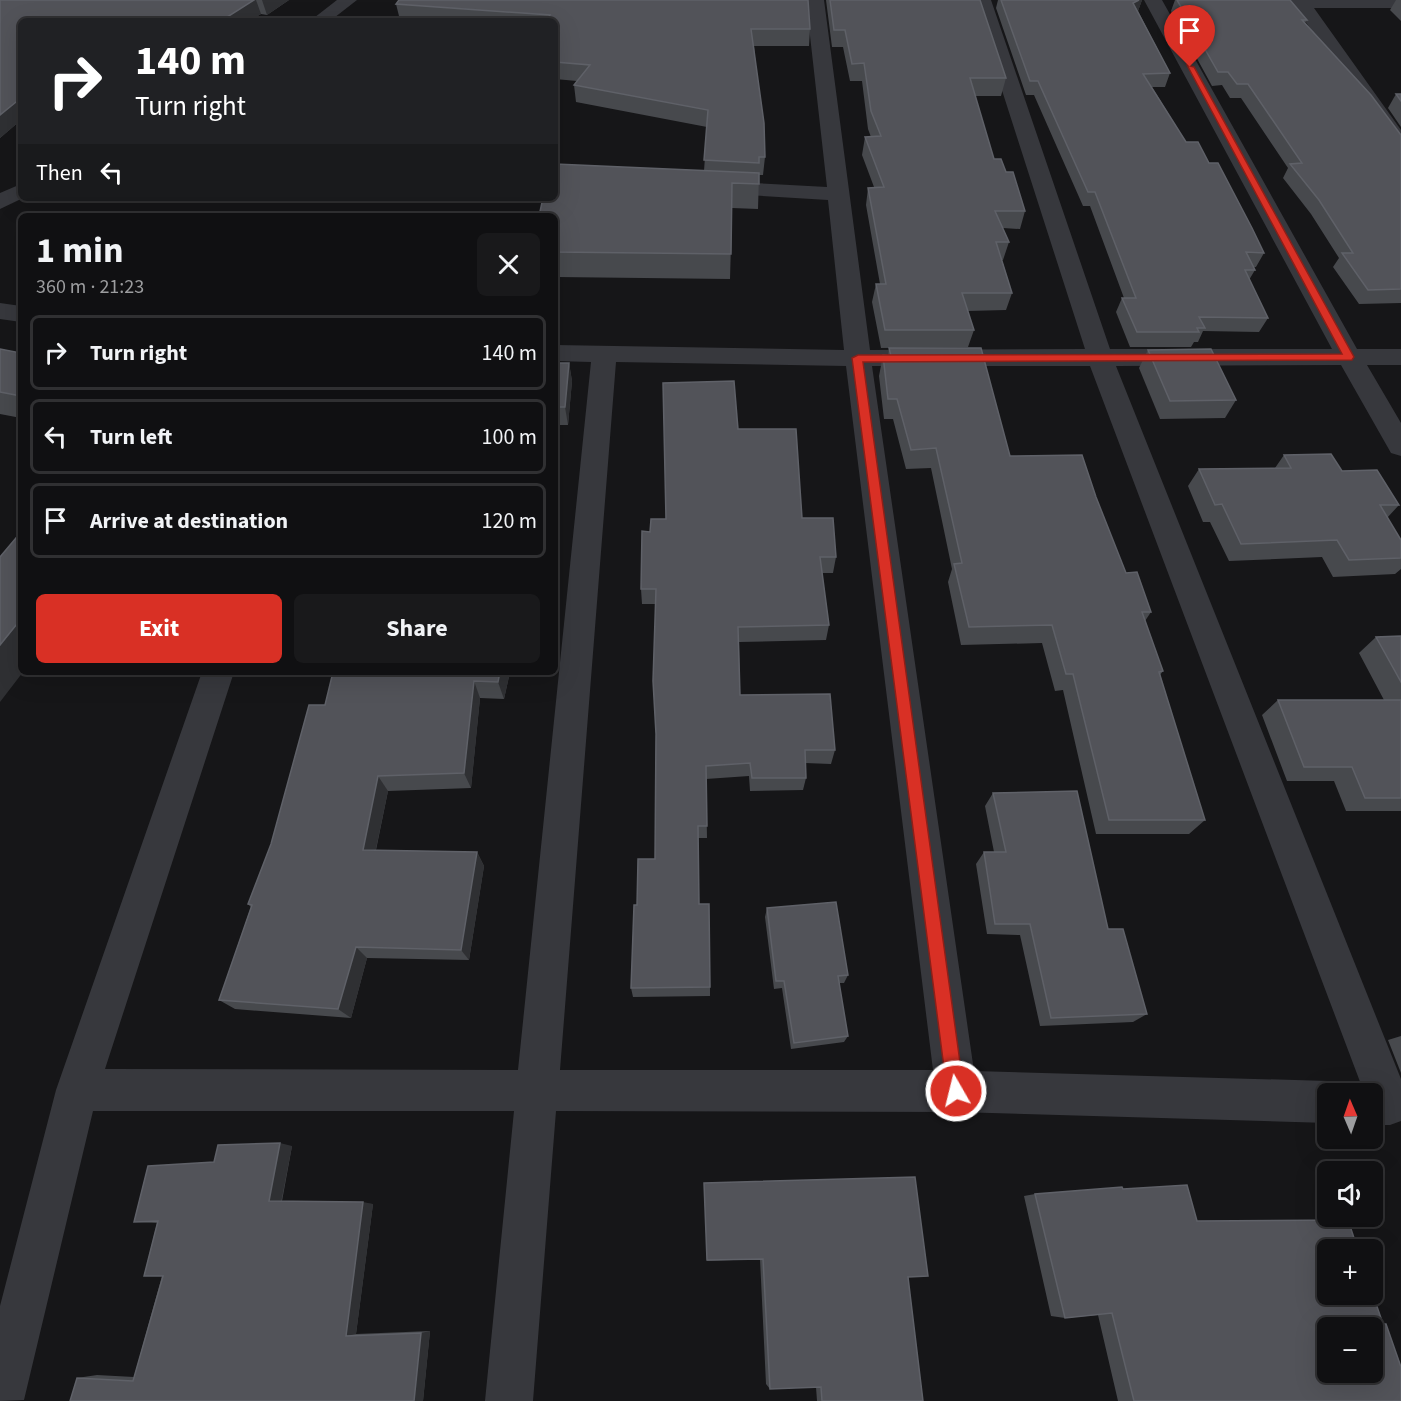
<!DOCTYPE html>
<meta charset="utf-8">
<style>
:root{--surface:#101012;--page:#19191b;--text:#f1f3f6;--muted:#9c9d9f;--line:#303032;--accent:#d93025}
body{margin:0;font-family:"Source Sans 3",sans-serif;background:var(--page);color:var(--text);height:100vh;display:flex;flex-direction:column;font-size:22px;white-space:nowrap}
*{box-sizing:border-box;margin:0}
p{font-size:20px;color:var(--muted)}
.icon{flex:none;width:33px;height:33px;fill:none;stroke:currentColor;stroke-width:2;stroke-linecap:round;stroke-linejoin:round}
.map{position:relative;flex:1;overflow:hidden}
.side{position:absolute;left:18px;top:213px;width:540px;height:462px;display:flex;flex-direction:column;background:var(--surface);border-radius:9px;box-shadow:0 6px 24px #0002,0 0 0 2px var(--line)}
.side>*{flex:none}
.guide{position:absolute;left:18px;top:18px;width:540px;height:183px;border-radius:9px;box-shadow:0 6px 24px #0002,0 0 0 2px var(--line);background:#202124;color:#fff;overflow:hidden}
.needle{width:39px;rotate:358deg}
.buttons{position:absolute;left:1317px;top:1083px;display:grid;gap:12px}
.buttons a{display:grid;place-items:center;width:66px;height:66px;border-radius:9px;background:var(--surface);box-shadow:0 6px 24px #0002,0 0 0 2px var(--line);font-size:30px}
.pin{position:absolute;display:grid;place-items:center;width:51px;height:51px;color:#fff;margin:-62px -26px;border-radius:50% 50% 50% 0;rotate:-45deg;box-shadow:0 0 6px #0007}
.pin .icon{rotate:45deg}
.me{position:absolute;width:66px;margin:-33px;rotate:352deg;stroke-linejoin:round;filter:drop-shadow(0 0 4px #0008)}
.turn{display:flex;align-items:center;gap:21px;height:126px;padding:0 18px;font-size:27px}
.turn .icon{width:78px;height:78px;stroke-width:2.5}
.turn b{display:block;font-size:42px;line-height:51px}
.then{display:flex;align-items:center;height:57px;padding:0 18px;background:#0003;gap:12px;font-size:22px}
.round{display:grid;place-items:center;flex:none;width:63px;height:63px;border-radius:9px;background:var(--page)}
.head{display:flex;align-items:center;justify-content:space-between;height:102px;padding:0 18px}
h1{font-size:36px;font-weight:700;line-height:45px}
.action{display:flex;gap:12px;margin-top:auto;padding:12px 18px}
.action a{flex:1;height:69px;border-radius:9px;background:var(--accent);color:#fff;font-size:24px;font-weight:700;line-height:69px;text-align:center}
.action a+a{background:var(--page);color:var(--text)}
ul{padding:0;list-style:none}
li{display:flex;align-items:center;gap:18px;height:75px;margin:0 12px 9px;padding:0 6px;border:3px solid var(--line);border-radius:9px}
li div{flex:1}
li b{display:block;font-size:22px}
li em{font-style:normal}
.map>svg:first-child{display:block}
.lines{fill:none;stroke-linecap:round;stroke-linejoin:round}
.street{fill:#37383d;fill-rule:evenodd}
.wall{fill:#47494d}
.shaded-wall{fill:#2f3033}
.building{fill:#525359;stroke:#5f6168;stroke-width:1.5;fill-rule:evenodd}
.route{fill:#d93025;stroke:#8d1f18;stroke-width:1.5}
</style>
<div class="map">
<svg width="1401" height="1401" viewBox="0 0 1401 1401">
<rect width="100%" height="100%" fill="#161618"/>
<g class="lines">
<g class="street">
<path d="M 337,0 L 357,0 L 330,21 L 310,21 Z"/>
<path d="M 806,0 L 824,0 L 870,350 L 1085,349 L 973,0 L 991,0 L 1110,349 L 1332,349 L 1144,0 L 1162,0 L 1357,349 L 1401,349 L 1401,365 L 1367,365 L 1401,423 L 1401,456 L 1391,453 L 1341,365 L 1116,366 L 1401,1079 L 1401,1121 L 1390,1125 L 1372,1125 L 1372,1094 L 1355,1094 L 1357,1089 L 1362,1087 L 1090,366 L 872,366 L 974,1071 L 1328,1081 L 1343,1087 L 1346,1094 L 1328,1094 L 1328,1123 L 956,1112 L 556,1111 L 533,1401 L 485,1401 L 514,1111 L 93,1111 L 24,1400 L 0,1401 L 0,1306 L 56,1090 L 202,672 L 234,672 L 105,1069 L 518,1070 L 591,362 L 555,361 L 555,345 L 844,350 L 828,200 L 716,193 L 708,192 L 705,187 L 708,182 L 716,181 L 827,187 ZM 616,362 L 846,366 L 933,1070 L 560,1070 Z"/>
<path d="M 1240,0 L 1401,0 L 1401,8 L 1314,8 L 1401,130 L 1401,150 L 1394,148 L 1296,8 L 1247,8 L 1241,7 L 1238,3 Z"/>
<path d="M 21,184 L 23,198 L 0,209 L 0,193 Z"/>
<path d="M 0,303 L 21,306 L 21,322 L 0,319 Z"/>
</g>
</g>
<g class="wall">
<path d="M 0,0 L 289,0 L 267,15 L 261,14 L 249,21 L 21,21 L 21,120 L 0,138 Z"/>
<path d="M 826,0 L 980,0 L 1006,78 L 1001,96 L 975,96 L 994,159 L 1006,172 L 1025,211 L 1020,229 L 1003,228 L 1009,242 L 1003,260 L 1002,260 L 1012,293 L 1006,310 L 967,311 L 974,330 L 968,347 L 881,348 L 872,302 L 876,284 L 880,284 L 866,205 L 868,188 L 874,187 L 862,155 L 865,137 L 871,137 L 868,129 L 862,81 L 850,81 L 843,47 L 832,47 Z"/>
<path d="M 998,0 L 1142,0 L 1138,11 L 1170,73 L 1165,87 L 1152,87 L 1186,142 L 1209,163 L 1264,253 L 1256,267 L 1254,267 L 1255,270 L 1249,280 L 1268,318 L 1259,332 L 1203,331 L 1198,342 L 1194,342 L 1191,347 L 1130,347 L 1116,312 L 1122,298 L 1124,298 L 1090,206 L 1083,206 L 1034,95 L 1026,95 L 996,8 Z"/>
<path d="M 1175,0 L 1290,0 L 1307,20 L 1305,23 L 1401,135 L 1401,303 L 1359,304 L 1333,267 L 1339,258 L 1311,214 L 1283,178 L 1288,168 L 1241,98 L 1230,98 L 1222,85 L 1212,86 L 1171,11 Z"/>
<path d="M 1396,0 L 1401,0 L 1401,21 L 1390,10 Z"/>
<path d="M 396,4 L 810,29 L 809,46 L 754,46 L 765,157 L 763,175 L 759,175 L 758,209 L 732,208 L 730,279 L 556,277 L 555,267 L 555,216 L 704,171 L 707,127 L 576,102 L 574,85 L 577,81 L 555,79 L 555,21 L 400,20 Z"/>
<path d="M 1396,94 L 1401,94 L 1401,127 L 1388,108 Z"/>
<path d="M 889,348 L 1010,456 L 1096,497 L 1126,573 L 1151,612 L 1145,621 L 1163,671 L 1160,675 L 1205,820 L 1189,834 L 1096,834 L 1063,690 L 1055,691 L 1042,643 L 961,645 L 948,582 L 952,569 L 931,468 L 906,469 L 893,419 L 884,419 L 879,376 L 883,355 L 888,356 Z"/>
<path d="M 0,349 L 21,353 L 21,418 L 0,414 Z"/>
<path d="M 1148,350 L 1236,400 L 1225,418 L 1160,419 L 1139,368 Z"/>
<path d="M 555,363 L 569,363 L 572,381 L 568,425 L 555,425 Z"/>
<path d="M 738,429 L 802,518 L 836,557 L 833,573 L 822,573 L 829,625 L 826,640 L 739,642 L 740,695 L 835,750 L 831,764 L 805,763 L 806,778 L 803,790 L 750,791 L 749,776 L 706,779 L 707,838 L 698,838 L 699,904 L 710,987 L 710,996 L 633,997 L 631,988 L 637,905 L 655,859 L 656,734 L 655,604 L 642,604 L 641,589 L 650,532 L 666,519 Z"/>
<path d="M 1284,455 L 1342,471 L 1399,505 L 1387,518 L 1401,540 L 1401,569 L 1395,574 L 1333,577 L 1322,557 L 1229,561 L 1210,522 L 1203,522 L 1188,486 L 1199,469 L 1275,468 Z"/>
<path d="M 1401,636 L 1401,811 L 1346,811 L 1334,781 L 1287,781 L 1262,715 L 1278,700 L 1384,700 L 1359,653 L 1376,637 Z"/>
<path d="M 333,672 L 510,672 L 504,699 L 480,698 L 471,788 L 388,791 L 376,850 L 477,852 L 484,866 L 469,960 L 367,958 L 351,1018 L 235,1009 L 219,1000 L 251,907 L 248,904 L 325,705 Z"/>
<path d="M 993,793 L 1108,929 L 1147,1014 L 1133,1022 L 1040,1026 L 1020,935 L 987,934 L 976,864 L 984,852 L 994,852 L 985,806 Z"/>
<path d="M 767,908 L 848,975 L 844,983 L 839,983 L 848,1036 L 844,1042 L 791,1049 L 782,988 L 774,989 L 765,917 Z"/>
<path d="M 1401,1036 L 1401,1073 L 1388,1040 Z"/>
<path d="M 292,1146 L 282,1201 L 373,1204 L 356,1334 L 430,1331 L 423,1401 L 77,1378 L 97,1375 L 134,1377 L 162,1276 L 144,1276 L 157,1223 L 134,1222 L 214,1162 Z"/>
<path d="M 704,1183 L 908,1277 L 923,1401 L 817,1401 L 816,1387 L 770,1389 L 766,1384 L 760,1259 L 707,1261 Z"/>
<path d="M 1123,1189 L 1197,1221 L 1383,1324 L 1401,1401 L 1118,1401 L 1098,1315 L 1065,1318 L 1051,1316 L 1024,1196 L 1035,1194 Z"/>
</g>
<g class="shaded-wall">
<path d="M 254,0 L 256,0 L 261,14 L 249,21 L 221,21 Z"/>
<path d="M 262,0 L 289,0 L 267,15 Z"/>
<path d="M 1139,0 L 1142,0 L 1138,11 L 1133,3 Z"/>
<path d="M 21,98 L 21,120 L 0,138 L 0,115 Z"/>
<path d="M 569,363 L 572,381 L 568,425 L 565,407 Z"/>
<path d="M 21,619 L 21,672 L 23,672 L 0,702 L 0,645 Z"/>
<path d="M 500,672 L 510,672 L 504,699 L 498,682 Z"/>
<path d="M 474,681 L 480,698 L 471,788 L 464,773 Z"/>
<path d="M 378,776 L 388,791 L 373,863 L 363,850 Z"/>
<path d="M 477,852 L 484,866 L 469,960 L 461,950 Z"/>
<path d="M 356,947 L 367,958 L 351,1018 L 338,1009 Z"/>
<path d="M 280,1143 L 292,1146 L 281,1203 L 269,1201 Z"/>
<path d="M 363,1202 L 373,1204 L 356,1334 L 346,1336 Z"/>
<path d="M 430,1331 L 423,1401 L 414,1401 L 421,1333 Z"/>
</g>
<g class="building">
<path d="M 0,0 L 254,0 L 221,21 L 21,21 L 21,98 L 0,115 Z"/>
<path d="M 399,0 L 808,0 L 810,29 L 751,29 L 764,123 L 765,157 L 759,157 L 759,163 L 704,160 L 708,110 L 574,85 L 590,65 L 555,62 L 555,21 L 546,21 L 550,15 L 396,4 Z"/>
<path d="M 830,0 L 980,0 L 1006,78 L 970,78 L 994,159 L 1001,159 L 1006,172 L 1013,172 L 1025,211 L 995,211 L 1009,242 L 996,242 L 1012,293 L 962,293 L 974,330 L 885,330 L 876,284 L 886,284 L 868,188 L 884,187 L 865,137 L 881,136 L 871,111 L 864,63 L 852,64 L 845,30 L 834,30 Z"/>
<path d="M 1001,0 L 1139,0 L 1133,3 L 1170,73 L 1143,74 L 1186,142 L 1198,142 L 1209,163 L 1218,163 L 1252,228 L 1264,253 L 1246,252 L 1255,270 L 1245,270 L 1268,318 L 1199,317 L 1205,328 L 1197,328 L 1199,332 L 1137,332 L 1122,298 L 1136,298 L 1095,192 L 1088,192 L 1038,81 L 1030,81 Z"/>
<path d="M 1177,0 L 1290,0 L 1307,20 L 1302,20 L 1371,95 L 1401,135 L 1401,289 L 1368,290 L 1342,253 L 1353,253 L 1319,200 L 1290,164 L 1302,163 L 1248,84 L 1237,84 L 1228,72 L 1218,72 Z"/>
<path d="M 1396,94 L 1401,94 L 1401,101 Z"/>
<path d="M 555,164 L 759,173 L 759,184 L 732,183 L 731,254 L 555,252 L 555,216 L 539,216 L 543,198 L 555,198 Z"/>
<path d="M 889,348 L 981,348 L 1010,456 L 1082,455 L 1096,497 L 1126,573 L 1137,572 L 1151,612 L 1142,612 L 1163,671 L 1159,672 L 1205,820 L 1109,820 L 1073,674 L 1066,674 L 1052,625 L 969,627 L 954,564 L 962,563 L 936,448 L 911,450 L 897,399 L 888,399 L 883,355 L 891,356 Z"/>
<path d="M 0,349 L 21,353 L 21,396 L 0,392 Z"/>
<path d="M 1211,349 L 1236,400 L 1170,401 L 1148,350 Z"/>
<path d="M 555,363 L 569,363 L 565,407 L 555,407 Z"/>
<path d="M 734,381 L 738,429 L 796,429 L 802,518 L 833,518 L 836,557 L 820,557 L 829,625 L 738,627 L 740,695 L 830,694 L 835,750 L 805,750 L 806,778 L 752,778 L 750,763 L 706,766 L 707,826 L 698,826 L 699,904 L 709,904 L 710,987 L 631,988 L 634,905 L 637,905 L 638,859 L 655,859 L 656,734 L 653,681 L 656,589 L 641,589 L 642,531 L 650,532 L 651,519 L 666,519 L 663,383 Z"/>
<path d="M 1331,454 L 1342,471 L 1377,470 L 1399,505 L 1380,505 L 1401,540 L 1401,558 L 1349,560 L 1337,540 L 1241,544 L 1222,504 L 1215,505 L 1199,469 L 1291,468 L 1284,455 Z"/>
<path d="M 21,532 L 21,619 L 0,645 L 0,557 Z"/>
<path d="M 1401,636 L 1401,682 L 1376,637 Z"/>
<path d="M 333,672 L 500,672 L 498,682 L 474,681 L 464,773 L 378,776 L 363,850 L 477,852 L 461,950 L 356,947 L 338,1009 L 219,1000 L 252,905 L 248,904 L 271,844 L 309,705 L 325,705 Z"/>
<path d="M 1278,700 L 1401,700 L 1401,798 L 1365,798 L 1352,767 L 1304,767 Z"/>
<path d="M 1077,791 L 1108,929 L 1123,929 L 1147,1014 L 1051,1018 L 1030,924 L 995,924 L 984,852 L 1006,852 L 993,793 Z"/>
<path d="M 836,902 L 848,975 L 838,976 L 848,1036 L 794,1043 L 784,981 L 776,981 L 767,908 Z"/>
<path d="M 280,1143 L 269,1201 L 363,1202 L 346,1336 L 421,1333 L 414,1401 L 70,1401 L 77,1378 L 133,1381 L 163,1276 L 144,1276 L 158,1221 L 134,1222 L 148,1166 L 214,1162 L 218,1145 Z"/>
<path d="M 915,1177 L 928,1276 L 908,1277 L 923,1401 L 822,1401 L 821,1387 L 770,1389 L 763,1259 L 707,1260 L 704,1183 Z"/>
<path d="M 1187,1185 L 1197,1221 L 1348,1220 L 1358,1250 L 1328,1250 L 1328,1294 L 1372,1294 L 1372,1292 L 1383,1324 L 1386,1324 L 1401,1367 L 1401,1401 L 1134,1401 L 1112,1313 L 1065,1318 L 1035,1194 L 1122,1187 L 1123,1189 ZM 1328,1328 L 1372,1328 L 1372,1372 L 1328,1372 Z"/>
</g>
<path class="route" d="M 1187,65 L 1194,67 L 1354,357 L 1352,360 L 863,362 L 964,1091 L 962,1097 L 956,1100 L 950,1097 L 947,1091 L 852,358 L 858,355 L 1342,354 Z"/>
</svg>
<div class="buttons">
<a><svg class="needle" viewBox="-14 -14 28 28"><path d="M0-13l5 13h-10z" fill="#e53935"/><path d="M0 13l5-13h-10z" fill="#9c9d9f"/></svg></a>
<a><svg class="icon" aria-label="sound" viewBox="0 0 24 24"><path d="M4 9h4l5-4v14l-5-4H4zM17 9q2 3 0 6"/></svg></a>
<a>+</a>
<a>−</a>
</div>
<div class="pin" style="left:1190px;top:67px;background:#d93025"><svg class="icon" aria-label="arrive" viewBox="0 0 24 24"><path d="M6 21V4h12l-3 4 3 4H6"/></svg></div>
<svg class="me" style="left:956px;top:1091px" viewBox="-20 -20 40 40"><circle r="17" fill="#d93025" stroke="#fff" stroke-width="3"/><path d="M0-11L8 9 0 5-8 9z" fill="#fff"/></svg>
<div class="guide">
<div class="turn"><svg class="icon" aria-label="right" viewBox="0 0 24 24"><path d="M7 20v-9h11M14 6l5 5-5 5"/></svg><div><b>140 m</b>Turn right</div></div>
<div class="then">Then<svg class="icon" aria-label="left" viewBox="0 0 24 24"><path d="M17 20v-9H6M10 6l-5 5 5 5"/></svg></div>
</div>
<section class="side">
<div class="head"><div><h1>1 min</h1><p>360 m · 21:23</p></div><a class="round"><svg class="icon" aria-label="close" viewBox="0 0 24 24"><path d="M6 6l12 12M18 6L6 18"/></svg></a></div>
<ul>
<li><svg class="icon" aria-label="right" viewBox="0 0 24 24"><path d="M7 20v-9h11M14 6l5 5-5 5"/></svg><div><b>Turn right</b></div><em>140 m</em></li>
<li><svg class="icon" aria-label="left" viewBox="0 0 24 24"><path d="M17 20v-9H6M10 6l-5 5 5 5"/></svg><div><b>Turn left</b></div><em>100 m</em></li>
<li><svg class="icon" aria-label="arrive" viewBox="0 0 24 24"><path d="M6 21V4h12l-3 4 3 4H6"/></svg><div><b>Arrive at destination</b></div><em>120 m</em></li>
</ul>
<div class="action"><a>Exit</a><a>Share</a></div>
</section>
</div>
